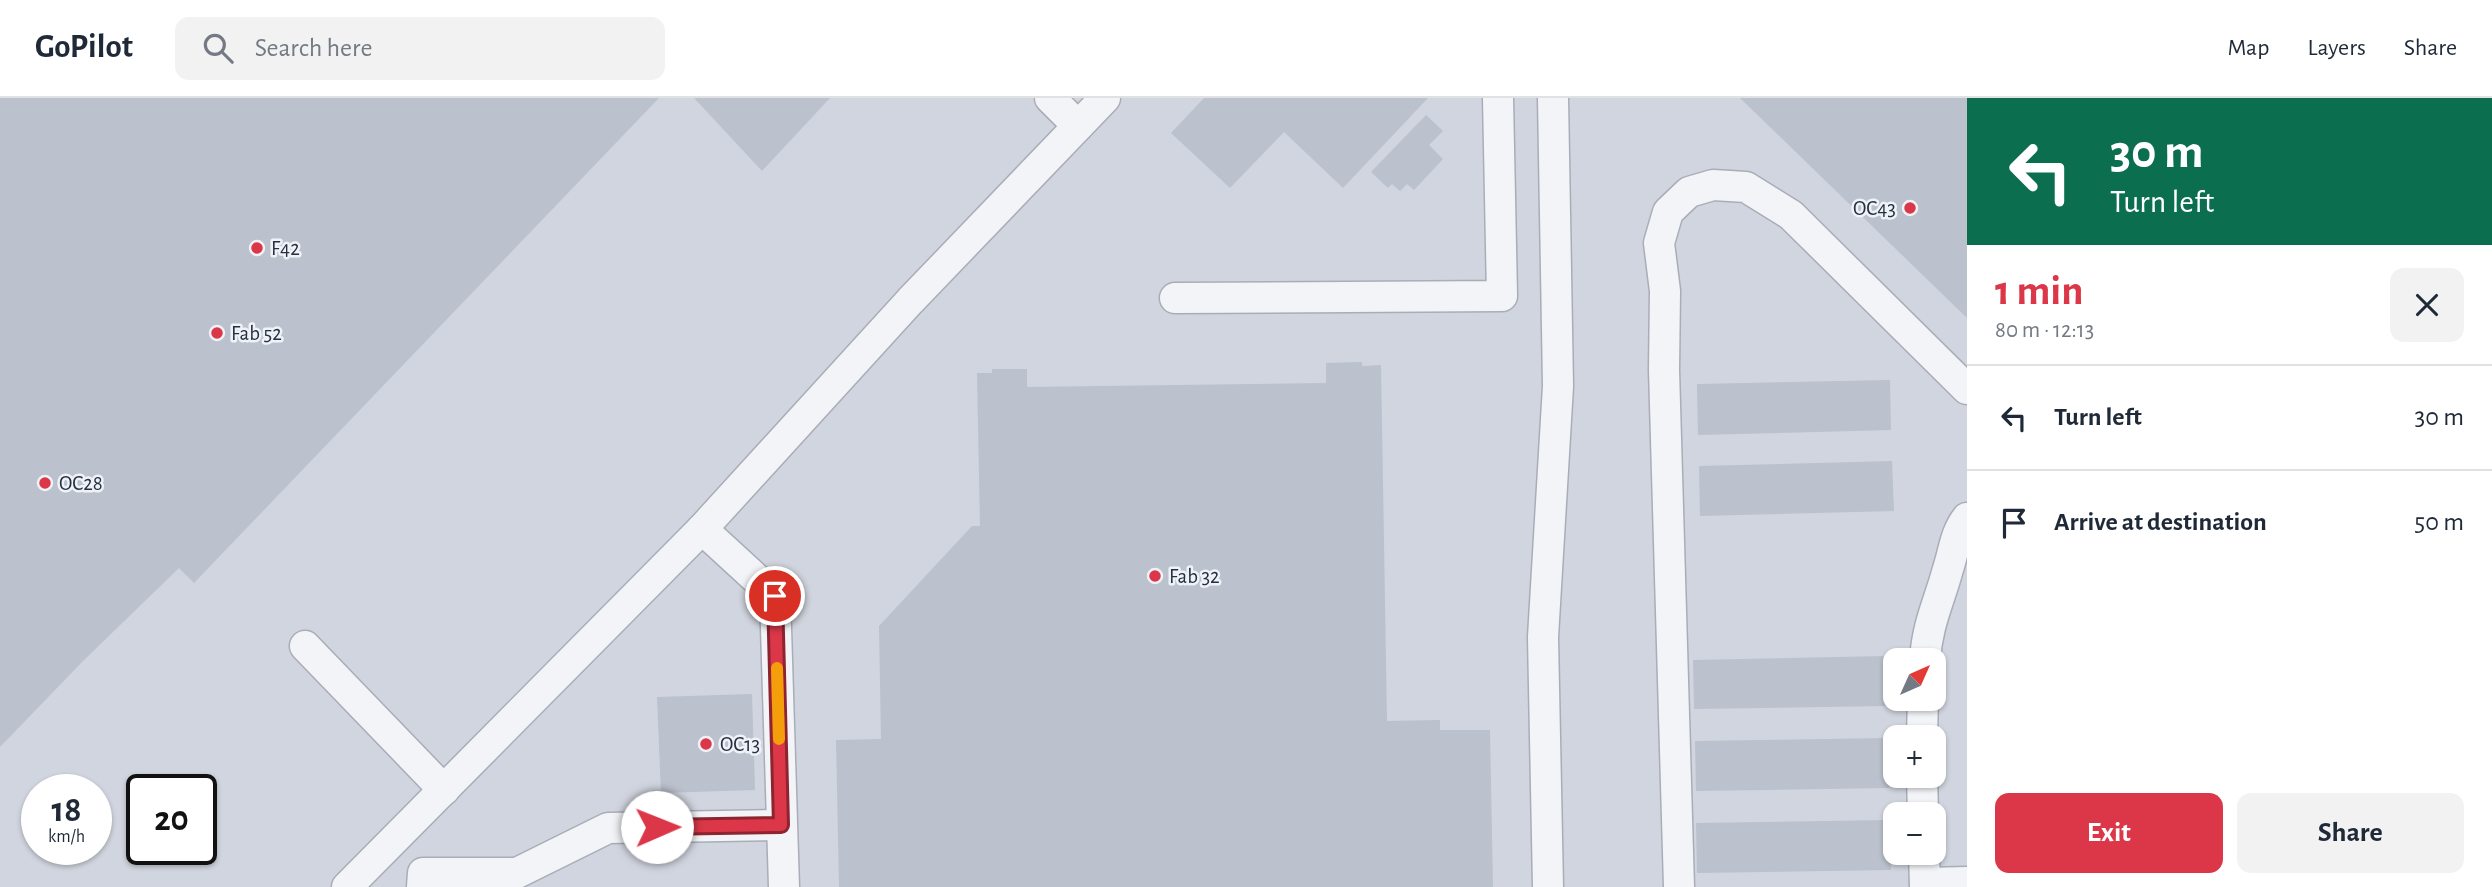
<!DOCTYPE html>
<meta charset="utf-8">
<style>
:root{--surface:#fff;--page:#f2f2f3;--text:#1f2937;--muted:#747a83;--line:#e0e1e3;--accent:#db3748}
body{margin:0;font-family:"Alegreya Sans",sans-serif;background:var(--page);color:var(--text);height:100vh;display:flex;flex-direction:column;font-size:26px;white-space:nowrap}
*{box-sizing:border-box;margin:0}
p{font-size:23px;color:var(--muted)}
.icon{flex:none;width:38px;height:38px;fill:none;stroke:currentColor;stroke-width:2;stroke-linecap:round;stroke-linejoin:round}
.map{position:relative;flex:1;overflow:hidden}
.drawer{display:flex;flex-direction:column;background:var(--surface);width:525px}
.drawer>*{flex:none}
.banner{background:#0b6e4f;color:#fff;overflow:hidden}
.needle{width:46px;rotate:45deg}
.buttons{position:absolute;left:1883px;top:550px;display:grid;gap:14px}
.buttons a{display:grid;place-items:center;width:63px;height:63px;border-radius:14px;background:var(--surface);box-shadow:0 2px 5px #0004;font-size:35px}
.speed{position:absolute;left:21px;top:676px;display:flex;gap:14px;font-size:35px;font-weight:700;text-align:center}
.speed>*{display:grid;place-content:center;width:91px;height:91px;border-radius:50%;background:var(--surface);box-shadow:0 2px 5px #0004;line-height:1}
.speed small{font-size:18px;font-weight:400}
.speed .limit{border:4px solid #111;border-radius:10px;background:#fff;color:#111}
.pin{position:absolute;display:grid;place-items:center;width:60px;height:60px;color:#fff;margin:-30px;border:4px solid #fff;border-radius:50%;box-shadow:0 2px 7px #0007}
.me{position:absolute;width:77px;margin:-38px;rotate:89deg;stroke-linejoin:round;filter:drop-shadow(0 0 5px #0008)}
.turn{display:flex;align-items:center;gap:24px;height:147px;padding:0 28px;font-size:32px}
.turn .icon{width:91px;height:91px;stroke-width:2.5}
.turn b{display:block;font-size:49px;line-height:60px}
.round{display:grid;place-items:center;flex:none;width:74px;height:74px;border-radius:14px;background:var(--page)}
.head{display:flex;align-items:center;justify-content:space-between;height:119px;padding:0 28px}
h1{font-size:42px;font-weight:700;line-height:52px;color:var(--accent)}
.cta{display:flex;gap:14px;margin-top:auto;padding:14px 28px}
.cta a{flex:1;height:80px;border-radius:14px;background:var(--accent);color:#fff;font-size:28px;font-weight:700;line-height:80px;text-align:center}
.cta a+a{background:var(--page);color:var(--text)}
ul{padding:0;list-style:none}
li{display:flex;align-items:center;gap:21px;height:105px;padding:0 28px;border-top:2px solid var(--line)}
li div{flex:1}
li b{display:block;font-size:26px}
li em{font-style:normal}
header{display:flex;align-items:center;gap:42px;box-sizing:border-box;height:98px;padding:0 35px;background:var(--surface);border-bottom:2px solid var(--line)}
header strong{font-size:33px}
nav{display:flex;gap:38px;margin-inline-start:auto;font-size:24px}
.search{width:490px;height:63px;background:var(--page);display:flex;align-items:center;gap:18px;box-sizing:border-box;padding:0 24px;border-radius:14px;color:var(--muted);font-size:26px}
main{display:flex;flex:1;min-height:0}
.map>svg:first-child{display:block}
.built{fill:#d1d5df;fill-rule:evenodd}
.building{fill:#bbc1cd}
.lines{fill:none;stroke-linecap:round;stroke-linejoin:round}
.minor-casing{stroke:#a8adb8;stroke-width:33}
.minor{stroke:#f2f4f7;stroke-width:30}
.route-casing{stroke:#8e242f;stroke-width:18}
.route{stroke:#db3748;stroke-width:12}
.slow{stroke:#f59e0b;stroke-width:12}
.poi-dot{fill:#db3748;stroke:#eff2f7;stroke-width:2.5}
.labels{text-anchor:middle;dominant-baseline:central;stroke-width:5;stroke-linejoin:round;paint-order:stroke}
.poi-label{font-size:21px;fill:#262f42;stroke:#eff2f7;text-anchor:start}
</style>
<header>
<strong>GoPilot</strong>
<div class="search"><svg class="icon" aria-label="search" viewBox="0 0 24 24"><circle cx="10" cy="10" r="6"/><path d="M15 15l6 6"/></svg>Search here</div>
<nav><a>Map</a><a>Layers</a><a>Share</a></nav>
</header>
<main>
<div class="map">
<svg width="1967" height="789" viewBox="0 0 1967 789">
<rect width="100%" height="100%" fill="#dfe3ea"/>
<path class="built" d="M 0,0 L 1967,0 L 1967,789 L 0,789 ZM 1895,562 L 1934,562 L 1934,600 L 1895,600 ZM 1895,639 L 1934,639 L 1934,677 L 1895,677 ZM 37,691 L 96,691 L 96,751 L 37,751 ZM 142,691 L 201,691 L 201,751 L 142,751 ZM 1895,716 L 1934,716 L 1934,754 L 1895,754 Z"/>
<g class="building">
<path d="M 0,0 L 659,0 L 194,485 L 179,470 L 83,563 L 0,649 Z"/>
<path d="M 694,0 L 830,0 L 762,73 Z"/>
<path d="M 1204,0 L 1428,0 L 1343,90 L 1284,34 L 1230,90 L 1171,35 Z"/>
<path d="M 1740,0 L 1967,0 L 1967,220 Z"/>
<path d="M 1426,17 L 1443,33 L 1429,47 L 1443,61 L 1414,92 L 1407,86 L 1400,93 L 1392,86 L 1388,90 L 1371,74 Z"/>
<path d="M 1362,264 L 1362,268 L 1381,267 L 1387,623 L 1440,622 L 1440,632 L 1490,632 L 1493,789 L 839,789 L 836,642 L 881,641 L 879,528 L 972,428 L 980,428 L 977,275 L 992,275 L 992,271 L 1027,271 L 1027,289 L 1326,285 L 1326,265 Z"/>
<path d="M 1890,282 L 1891,332 L 1698,337 L 1697,286 Z"/>
<path d="M 1892,363 L 1894,413 L 1700,418 L 1699,368 Z"/>
<path d="M 1886,558 L 1887,608 L 1694,611 L 1693,562 Z"/>
<path d="M 752,596 L 755,692 L 661,695 L 657,599 Z"/>
<path d="M 1888,640 L 1889,690 L 1696,693 L 1695,643 Z"/>
<path d="M 1890,722 L 1891,772 L 1697,775 L 1696,725 Z"/>
</g>
<g class="lines">
<g class="minor-casing">
<g id="minor">
<path d="M 1050,0 L 1078,28"/>
<path d="M 1175,200 L 1502,198 L 1498,0"/>
<path d="M 702,431 L 775,498 L 784,789"/>
<path d="M 305,548 L 444,692"/>
<path d="M 1925,562 C 1927,527 1939,504 1948,471 C 1954,453 1955,435 1967,420"/>
<path d="M 1922,639 L 1923,600"/>
<path d="M 1922,677 L 1923,716"/>
<path d="M 1924,754 L 1925,789"/>
<path d="M 1925,785 L 1967,784"/>
<path d="M 347,789 L 702,431 L 910,203 L 1105,0"/>
<path d="M 422,789 L 423,775 L 517,775 L 608,730 L 781,727"/>
<path d="M 1548,789 L 1543,539 L 1558,288 L 1553,0"/>
<path d="M 1679,789 L 1664,272 L 1665,193 L 1659,145 L 1668,114 L 1689,94 L 1713,87 L 1746,89 L 1791,117 L 1967,291"/>
</g>
</g>
<use href="#minor" class="minor"/>
</g>
<g class="lines">
<g class="route-casing">
<path id="route" d="M 657,729 L 781,727 L 775,498"/>
</g>
<use href="#route" class="route"/>
<path class="slow" d="M 777,570 L 779,641"/>
</g>
<g class="poi-dot">
<circle cx="1910" cy="110" r="7"/>
<circle cx="257" cy="150" r="7"/>
<circle cx="217" cy="235" r="7"/>
<circle cx="45" cy="385" r="7"/>
<circle cx="1155" cy="478" r="7"/>
<circle cx="706" cy="646" r="7"/>
</g>
<g class="labels">
<g class="poi-label">
<text x="1896" y="110" text-anchor="end">OC43</text>
<text x="271" y="150">F42</text>
<text x="231" y="235">Fab 52</text>
<text x="59" y="385">OC28</text>
<text x="1169" y="478">Fab 32</text>
<text x="720" y="646">OC13</text>
</g>
</g>
</svg>
<div class="buttons">
<a><svg class="needle" viewBox="-14 -14 28 28"><path d="M0-13l5 13h-10z" fill="#e53935"/><path d="M0 13l5-13h-10z" fill="#747a83"/></svg></a>
<a>+</a>
<a>−</a>
</div>
<div class="speed"><div>18<small>km/h</small></div><div class="limit">20</div></div>
<div class="pin" style="left:775px;top:498px;background:#d93025"><svg class="icon" aria-label="arrive" viewBox="0 0 24 24"><path d="M6 21V4h12l-3 4 3 4H6"/></svg></div>
<svg class="me" style="left:657px;top:729px" viewBox="-20 -20 40 40"><circle r="19" fill="#fff"/><path d="M0-13L10 11 0 6-10 11z" fill="#db3748"/></svg>
</div>
<section class="drawer">
<div class="banner">
<div class="turn"><svg class="icon" aria-label="left" viewBox="0 0 24 24"><path d="M17 20v-9H6M10 6l-5 5 5 5"/></svg><div><b>30 m</b>Turn left</div></div>
</div>
<div class="head"><div><h1>1 min</h1><p>80 m · 12:13</p></div><a class="round"><svg class="icon" aria-label="close" viewBox="0 0 24 24"><path d="M6 6l12 12M18 6L6 18"/></svg></a></div>
<ul>
<li><svg class="icon" aria-label="left" viewBox="0 0 24 24"><path d="M17 20v-9H6M10 6l-5 5 5 5"/></svg><div><b>Turn left</b></div><em>30 m</em></li>
<li><svg class="icon" aria-label="arrive" viewBox="0 0 24 24"><path d="M6 21V4h12l-3 4 3 4H6"/></svg><div><b>Arrive at destination</b></div><em>50 m</em></li>
</ul>
<div class="cta"><a>Exit</a><a>Share</a></div>
</section>
</main>
